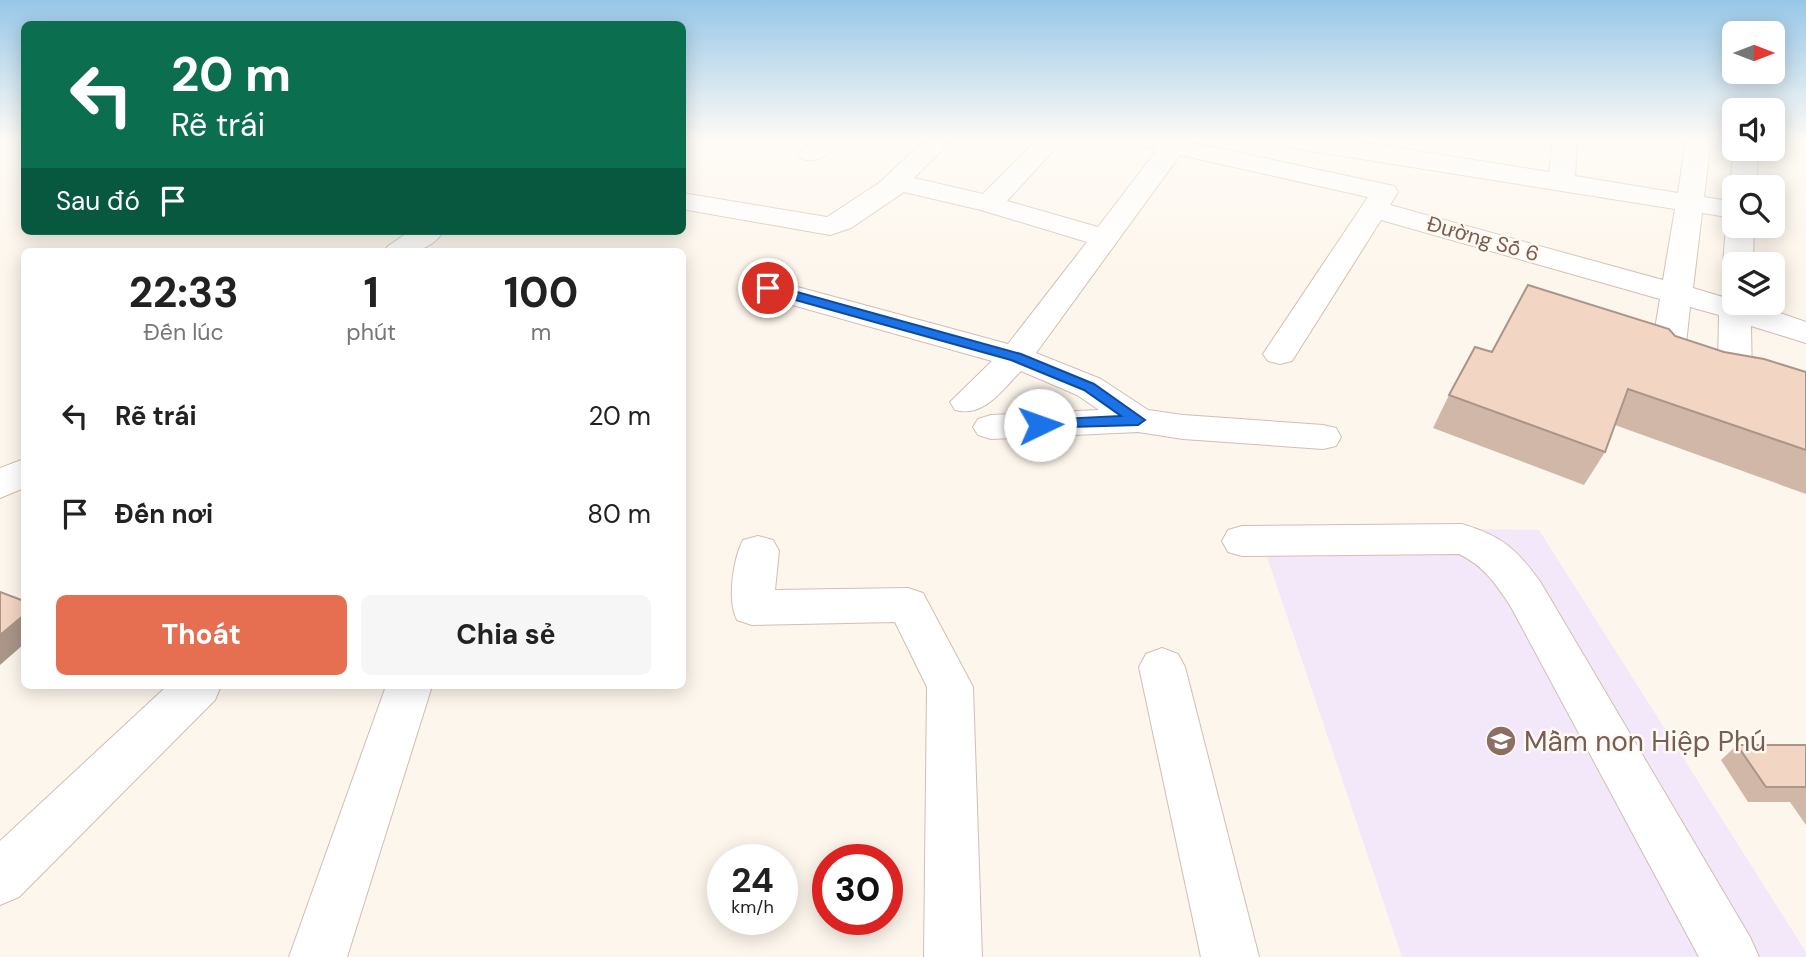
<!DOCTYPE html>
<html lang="vi">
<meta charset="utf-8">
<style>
:root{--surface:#fff;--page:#f6f6f6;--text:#222;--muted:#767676;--accent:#e76f51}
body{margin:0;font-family:"DM Sans",sans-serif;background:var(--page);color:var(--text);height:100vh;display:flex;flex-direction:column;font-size:26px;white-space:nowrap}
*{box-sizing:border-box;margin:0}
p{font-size:23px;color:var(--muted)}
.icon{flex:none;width:38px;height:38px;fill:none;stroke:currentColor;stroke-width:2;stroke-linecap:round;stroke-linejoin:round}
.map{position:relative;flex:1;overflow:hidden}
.panel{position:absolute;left:21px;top:248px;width:665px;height:441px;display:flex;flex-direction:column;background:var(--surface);border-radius:10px;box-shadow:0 4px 18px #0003}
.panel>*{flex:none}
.top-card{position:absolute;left:21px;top:21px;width:665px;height:214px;border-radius:10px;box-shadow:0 4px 18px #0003;background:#0b6e4f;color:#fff;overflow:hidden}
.needle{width:46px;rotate:90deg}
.controls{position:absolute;left:1722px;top:21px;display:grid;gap:14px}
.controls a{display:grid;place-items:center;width:63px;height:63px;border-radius:10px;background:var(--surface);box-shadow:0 4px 18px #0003;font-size:35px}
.speed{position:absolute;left:707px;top:844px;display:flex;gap:14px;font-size:35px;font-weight:700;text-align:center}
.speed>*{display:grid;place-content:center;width:91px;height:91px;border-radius:50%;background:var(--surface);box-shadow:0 4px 18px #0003;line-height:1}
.speed small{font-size:18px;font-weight:400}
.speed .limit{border:10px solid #d22;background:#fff;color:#111}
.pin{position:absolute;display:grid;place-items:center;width:60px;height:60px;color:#fff;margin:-30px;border:4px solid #fff;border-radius:50%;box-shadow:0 2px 7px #0007}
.me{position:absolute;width:77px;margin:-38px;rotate:87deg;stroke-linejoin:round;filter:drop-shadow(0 0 5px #0008)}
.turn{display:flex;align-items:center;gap:24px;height:147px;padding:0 35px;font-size:32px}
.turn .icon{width:91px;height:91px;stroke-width:2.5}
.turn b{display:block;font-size:49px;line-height:60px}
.then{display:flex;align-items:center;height:66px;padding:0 35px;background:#0003;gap:14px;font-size:26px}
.eta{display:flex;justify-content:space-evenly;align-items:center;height:119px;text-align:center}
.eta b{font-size:42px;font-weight:700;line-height:49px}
.button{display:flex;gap:14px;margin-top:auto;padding:14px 35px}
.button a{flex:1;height:80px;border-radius:10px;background:var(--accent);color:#fff;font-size:28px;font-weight:700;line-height:80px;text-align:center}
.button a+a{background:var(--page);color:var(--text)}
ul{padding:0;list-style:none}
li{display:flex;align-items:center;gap:21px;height:98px;padding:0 35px}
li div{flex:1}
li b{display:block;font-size:26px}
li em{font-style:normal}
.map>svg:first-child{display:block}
.education{fill:#f3e8fa}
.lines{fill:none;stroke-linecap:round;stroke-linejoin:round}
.minor-casing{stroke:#d1beb0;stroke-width:2}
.minor{fill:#fff;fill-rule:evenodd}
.wall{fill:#d1b7a8}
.shaded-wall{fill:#aa9588}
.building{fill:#f3d5c3;stroke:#aa9588;stroke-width:2}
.route{fill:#1a73e8;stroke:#114b97;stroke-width:2}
.labels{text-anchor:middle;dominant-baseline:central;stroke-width:5;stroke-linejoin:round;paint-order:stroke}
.far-street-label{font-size:21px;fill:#7a5c4d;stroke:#fffaf3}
.near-education-label{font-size:28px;fill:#785e54;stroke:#fffaf3;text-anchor:start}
</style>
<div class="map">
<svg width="1806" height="957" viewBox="0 0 1806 957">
<rect width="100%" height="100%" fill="#fdf6ec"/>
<path class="education" d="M 1257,527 L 1539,530 L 1806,952 L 1806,957 L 1402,957 Z"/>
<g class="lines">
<g class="minor-casing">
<g id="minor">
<path d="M 812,140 L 840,140 C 830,153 819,164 802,159 L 798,154 Z"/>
<path d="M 925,140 L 952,140 L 914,178 L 983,194 L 1037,140 L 1063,140 L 1007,201 L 1098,227 L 1157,150 L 1136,145 L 1133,140 L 1190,140 L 1189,142 L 1394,186 L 1398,192 L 1390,205 L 1663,280 L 1675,209 L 1293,148 L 1284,145 L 1280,140 L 1347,140 L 1549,172 L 1553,140 L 1577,140 L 1575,176 L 1678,193 L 1686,140 L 1711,140 L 1704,197 L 1734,202 L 1734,218 L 1702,213 L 1693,288 L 1723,297 L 1734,294 L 1734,303 L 1751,303 L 1806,322 L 1806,343 L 1751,326 L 1752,380 L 1747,388 C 1722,394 1681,374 1655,366 L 1650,359 L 1660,299 L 1381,220 L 1292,361 L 1280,364 L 1268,361 L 1263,354 L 1368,197 L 1180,155 L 1036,353 L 1101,379 L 1148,410 L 1183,415 L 1323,425 L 1336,428 L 1341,437 L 1336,446 L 1323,449 L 1183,439 L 1138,432 L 991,439 L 978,435 L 973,427 L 978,419 L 991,415 L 1099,410 L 1077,395 L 1021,371 C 1002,390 984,418 955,410 L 950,402 L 992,361 L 757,295 L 753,288 L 757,281 L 768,279 L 1008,344 L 1087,242 L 981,210 L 904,192 L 851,228 L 830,235 L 682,209 L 682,193 L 827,217 L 879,183 ZM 1690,307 L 1719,315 L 1718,364 L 1685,353 Z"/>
<path d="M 1734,146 L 1734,149 L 1758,149 L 1756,187 L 1734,187 L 1734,193 L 1730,187 Z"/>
<path d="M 1734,219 L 1734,226 L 1754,226 L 1753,264 L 1734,264 L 1734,272 L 1727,270 L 1723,264 L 1726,226 Z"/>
<path d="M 410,231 L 444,231 C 428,254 408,252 383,252 L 388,246 Z"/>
<path d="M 24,459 L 24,488 L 0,498 L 0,468 Z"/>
<path d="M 1462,524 C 1502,536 1517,549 1541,583 L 1750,937 L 1759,957 L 1699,957 L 1511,607 C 1496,584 1484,566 1459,554 L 1242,556 L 1228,552 L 1222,541 L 1228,530 L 1242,526 Z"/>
<path d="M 758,536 L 773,540 L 779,551 L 775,590 L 908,588 L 923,593 L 973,687 L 982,957 L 924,957 L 927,687 L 895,622 L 752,625 L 737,620 C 727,601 733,559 743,540 Z"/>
<path d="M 1162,648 L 1178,654 L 1185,667 L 1259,957 L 1201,957 L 1139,667 L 1146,654 Z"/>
<path d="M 167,686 L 221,686 L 215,700 L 19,897 L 0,905 L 0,841 Z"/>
<path d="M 386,686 L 432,686 L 347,957 L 289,957 Z"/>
</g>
</g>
<use href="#minor" class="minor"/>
</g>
<g class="wall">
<path d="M 1675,336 L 1724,352 L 1806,372 L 1806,494 L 1615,425 L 1605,452 L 1584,485 L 1433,428 L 1449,395 L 1492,352 Z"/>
<path d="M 1737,745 L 1806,745 L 1806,825 L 1790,802 L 1748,802 L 1721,760 Z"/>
</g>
<path class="shaded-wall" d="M 24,615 L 24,644 L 0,665 L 0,635 Z"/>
<g class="building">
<path d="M 1528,285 L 1669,329 L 1675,336 L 1724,352 L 1764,359 L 1806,372 L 1806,450 L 1628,389 L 1605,452 L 1449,395 L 1475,347 L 1492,352 Z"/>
<path d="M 0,592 L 24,601 L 24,615 L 0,635 Z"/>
<path d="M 1737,745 L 1806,745 L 1806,787 L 1766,787 Z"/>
</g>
<linearGradient id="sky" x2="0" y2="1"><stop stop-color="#97c7e8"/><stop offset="0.51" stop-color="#fefbf6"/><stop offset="1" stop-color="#fefbf6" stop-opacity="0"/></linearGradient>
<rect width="1806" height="274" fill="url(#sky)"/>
<path class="route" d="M 768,284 L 1021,354 L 1094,384 L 1145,420 L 1138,425 L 1035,428 L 1032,425 L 1035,421 L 1040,420 L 1121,416 L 1084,390 L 1011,360 L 763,291 L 763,286 Z"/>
<defs>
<g id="school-disc" transform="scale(1.575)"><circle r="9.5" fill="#8d6e63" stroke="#fffaf3"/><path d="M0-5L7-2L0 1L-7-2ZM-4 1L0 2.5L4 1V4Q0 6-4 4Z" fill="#fff"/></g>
</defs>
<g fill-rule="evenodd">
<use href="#school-disc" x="1501" y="741"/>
</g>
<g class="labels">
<g class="far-street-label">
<text transform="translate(1483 239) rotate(16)">Đường Số 6</text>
</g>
<g class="near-education-label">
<text x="1524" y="741">Mầm non Hiệp Phú</text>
</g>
</g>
</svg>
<div class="controls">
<a><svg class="needle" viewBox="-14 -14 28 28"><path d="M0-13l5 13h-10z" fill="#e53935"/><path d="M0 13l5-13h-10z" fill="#767676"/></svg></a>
<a><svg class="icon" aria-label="sound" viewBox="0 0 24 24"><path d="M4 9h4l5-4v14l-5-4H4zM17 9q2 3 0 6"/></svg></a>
<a><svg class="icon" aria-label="search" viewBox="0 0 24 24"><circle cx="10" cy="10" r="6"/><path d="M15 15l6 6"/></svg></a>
<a><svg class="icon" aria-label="layers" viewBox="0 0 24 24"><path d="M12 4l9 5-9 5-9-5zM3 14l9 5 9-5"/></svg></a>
</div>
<div class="speed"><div>24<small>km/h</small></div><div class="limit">30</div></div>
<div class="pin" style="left:768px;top:288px;background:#d93025"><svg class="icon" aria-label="arrive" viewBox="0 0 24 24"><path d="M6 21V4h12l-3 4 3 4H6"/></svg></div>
<svg class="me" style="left:1040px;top:425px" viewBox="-20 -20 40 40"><circle r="19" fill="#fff"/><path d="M0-13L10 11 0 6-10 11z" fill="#1a73e8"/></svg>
<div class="top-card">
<div class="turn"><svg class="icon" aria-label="left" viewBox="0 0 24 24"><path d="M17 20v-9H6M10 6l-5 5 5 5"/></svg><div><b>20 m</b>Rẽ trái</div></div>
<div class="then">Sau đó<svg class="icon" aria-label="arrive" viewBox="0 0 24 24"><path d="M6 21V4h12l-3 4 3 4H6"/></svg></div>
</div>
<section class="panel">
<div class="eta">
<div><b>22:33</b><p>Đến lúc</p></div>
<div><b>1</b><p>phút</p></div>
<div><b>100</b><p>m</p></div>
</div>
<ul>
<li><svg class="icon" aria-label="left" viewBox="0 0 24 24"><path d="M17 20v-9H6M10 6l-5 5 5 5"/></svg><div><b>Rẽ trái</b></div><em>20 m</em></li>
<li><svg class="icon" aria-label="arrive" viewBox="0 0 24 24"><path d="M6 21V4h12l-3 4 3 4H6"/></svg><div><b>Đến nơi</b></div><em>80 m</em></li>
</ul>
<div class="button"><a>Thoát</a><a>Chia sẻ</a></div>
</section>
</div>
